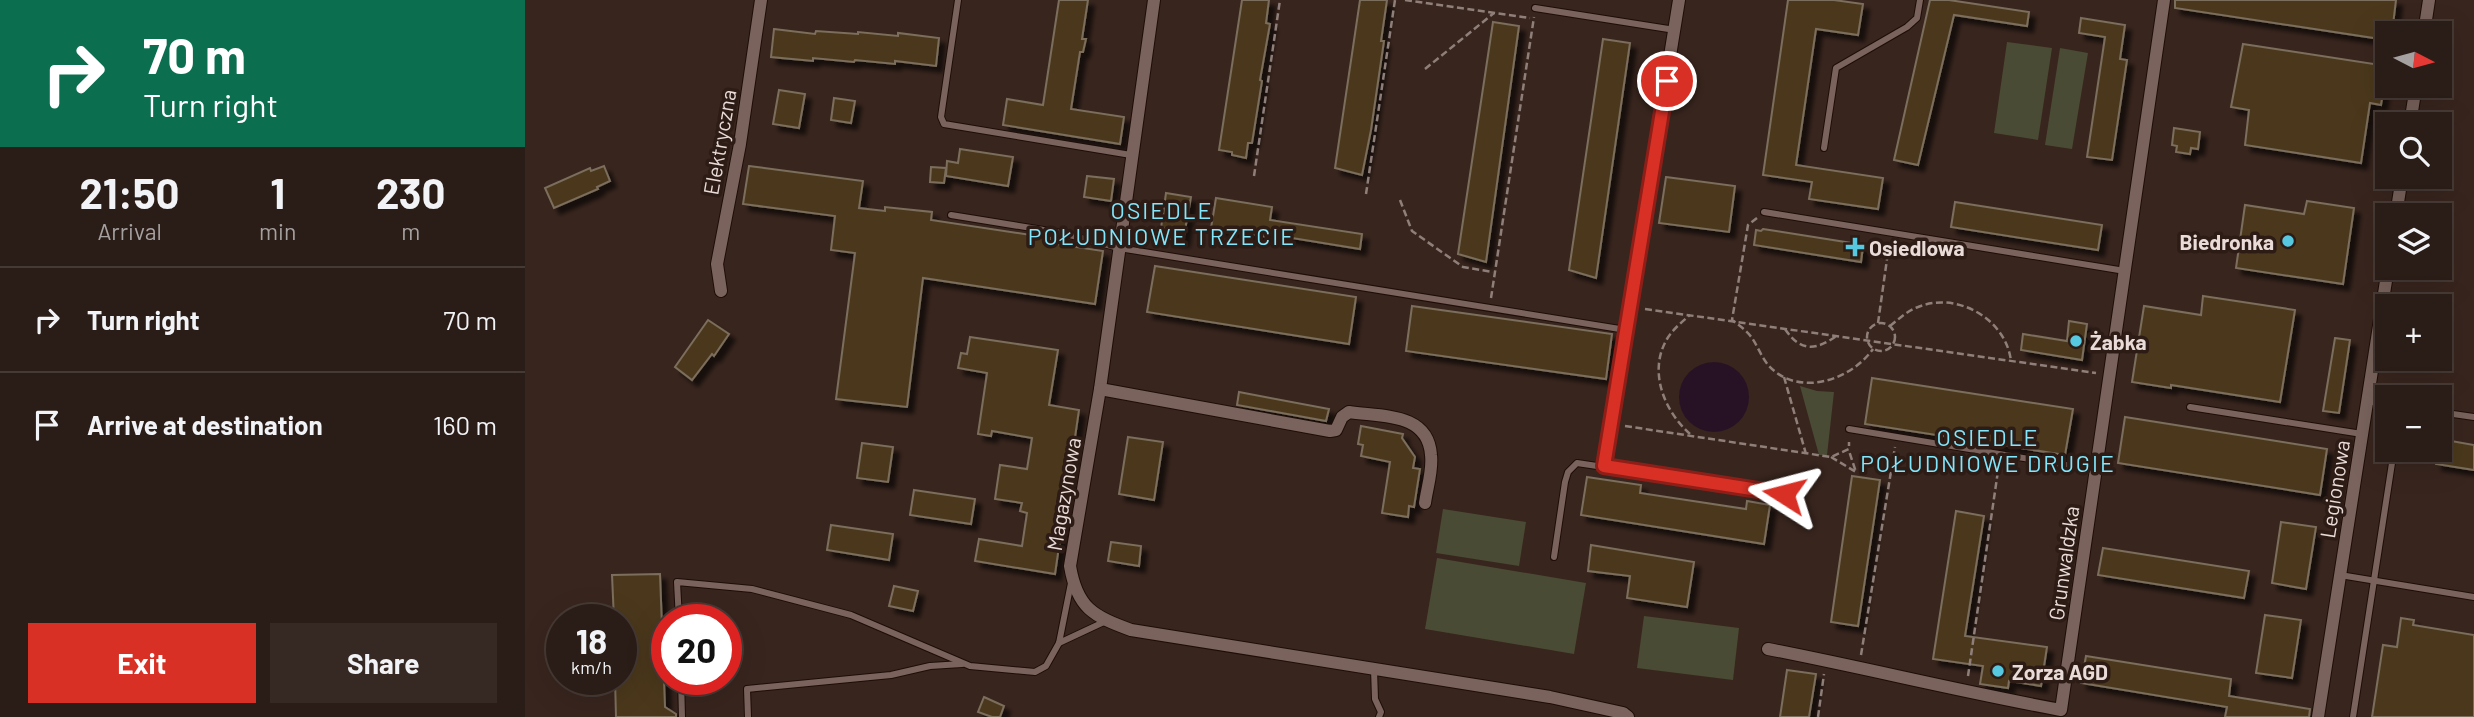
<!DOCTYPE html>
<meta charset="utf-8">
<style>
:root{--surface:#2a1c16;--page:#362923;--text:#f1f3f6;--muted:#a5a1a1;--line:#463a35;--accent:#d93025}
body{margin:0;font-family:Barlow,sans-serif;background:var(--page);color:var(--text);height:100vh;display:flex;flex-direction:column;font-size:26px;white-space:nowrap}
*{box-sizing:border-box;margin:0}
p{font-size:23px;color:var(--muted)}
.icon{flex:none;width:38px;height:38px;fill:none;stroke:currentColor;stroke-width:2;stroke-linecap:round;stroke-linejoin:round}
.map{position:relative;flex:1;overflow:hidden}
.drawer{display:flex;flex-direction:column;background:var(--surface);width:525px}
.drawer>*{flex:none}
.hud{background:#0b6e4f;color:#fff;overflow:hidden}
.needle{width:46px;rotate:96deg}
.fabs{position:absolute;left:1850px;top:21px;display:grid;gap:14px}
.fabs a{display:grid;place-items:center;width:77px;height:77px;border-radius:0px;background:var(--surface);box-shadow:0 7px 28px #0002,0 0 0 2px var(--line);font-size:35px}
.speed{position:absolute;left:21px;top:604px;display:flex;gap:14px;font-size:35px;font-weight:700;text-align:center}
.speed>*{display:grid;place-content:center;width:91px;height:91px;border-radius:50%;background:var(--surface);box-shadow:0 7px 28px #0002,0 0 0 2px var(--line);line-height:1}
.speed small{font-size:18px;font-weight:400}
.speed .limit{border:10px solid #d22;background:#fff;color:#111}
.pin{position:absolute;display:grid;place-items:center;width:60px;height:60px;color:#fff;margin:-30px;border:4px solid #fff;border-radius:50%;box-shadow:0 2px 7px #0007}
.me{position:absolute;width:77px;margin:-38px;rotate:279deg;stroke-linejoin:round;filter:drop-shadow(0 0 5px #0008)}
.turn{display:flex;align-items:center;gap:24px;height:147px;padding:0 28px;font-size:32px}
.turn .icon{width:91px;height:91px;stroke-width:2.5}
.turn b{display:block;font-size:49px;line-height:60px}
.eta{display:flex;justify-content:space-evenly;align-items:center;height:119px;text-align:center}
.eta b{font-size:42px;font-weight:700;line-height:49px}
.action{display:flex;gap:14px;margin-top:auto;padding:14px 28px}
.action a{flex:1;height:80px;border-radius:0px;background:var(--accent);color:#fff;font-size:28px;font-weight:700;line-height:80px;text-align:center}
.action a+a{background:var(--page);color:var(--text)}
ul{padding:0;list-style:none}
li{display:flex;align-items:center;gap:21px;height:105px;padding:0 28px;border-top:2px solid var(--line)}
li div{flex:1}
li b{display:block;font-size:26px}
li em{font-style:normal}
main{display:flex;flex:1;min-height:0}
.map>svg:first-child{display:block}
.green{fill:#4a4b34}
.water{fill:#271225}
.building{fill:#4b391f;stroke:#7b6e5c;stroke-width:2;filter:url(#shadow)}
.lines{fill:none;stroke-linecap:round;stroke-linejoin:round}
.service-casing{stroke:#1e0d08;stroke-width:8}
.minor-casing{stroke:#1e0d08;stroke-width:14}
.path{stroke:#8f7f7a;stroke-width:2.5;stroke-dasharray:7 3.5;stroke-linecap:butt}
.service{stroke:#79635c;stroke-width:6}
.minor{stroke:#79635c;stroke-width:12}
.route-casing{stroke:#8d1f18;stroke-width:18}
.route{stroke:#d93025;stroke-width:12}
.poi-dot{fill:#56c9e0;stroke:#2d1b15;stroke-width:2.5}
.labels{text-anchor:middle;dominant-baseline:central;stroke-width:7;stroke-linejoin:round;paint-order:stroke}
.street-label{font-size:21px;fill:#e9dcd8;stroke:#2d1b15}
.poi-label{font-size:21px;font-weight:bold;fill:#e9dcd8;stroke:#2d1b15;text-anchor:start}
.neighbourhood-label{font-size:23px;letter-spacing:2px;fill:#81e7fd;stroke:#2d1b15}
</style>
<main>
<section class="drawer">
<div class="hud">
<div class="turn"><svg class="icon" aria-label="right" viewBox="0 0 24 24"><path d="M7 20v-9h11M14 6l5 5-5 5"/></svg><div><b>70 m</b>Turn right</div></div>
</div>
<div class="eta">
<div><b>21:50</b><p>Arrival</p></div>
<div><b>1</b><p>min</p></div>
<div><b>230</b><p>m</p></div>
</div>
<ul>
<li><svg class="icon" aria-label="right" viewBox="0 0 24 24"><path d="M7 20v-9h11M14 6l5 5-5 5"/></svg><div><b>Turn right</b></div><em>70 m</em></li>
<li><svg class="icon" aria-label="arrive" viewBox="0 0 24 24"><path d="M6 21V4h12l-3 4 3 4H6"/></svg><div><b>Arrive at destination</b></div><em>160 m</em></li>
</ul>
<div class="action"><a>Exit</a><a>Share</a></div>
</section>
<div class="map">
<svg width="1949" height="717" viewBox="0 0 1949 717">
<defs>
<filter id="shadow"><feDropShadow dx="6" dy="6" stdDeviation="2" flood-color="#0009"/></filter>
</defs>
<rect width="100%" height="100%" fill="#38251e"/>
<g class="green">
<path d="M 1482,42 L 1527,48 L 1513,140 L 1469,133 Z"/>
<path d="M 1535,48 L 1563,53 L 1547,149 L 1520,145 Z"/>
<path d="M 1275,386 L 1292,391 L 1309,392 L 1302,455 L 1294,455 Z"/>
<path d="M 918,509 L 1001,522 L 994,566 L 911,553 Z"/>
<path d="M 912,558 L 1061,583 L 1049,654 L 900,629 Z"/>
<path d="M 1119,616 L 1214,628 L 1208,680 L 1112,668 Z"/>
</g>
<circle class="water" cx="1189" cy="397" r="35"/>
<g class="building">
<path d="M 534,0 L 563,0 L 557,39 L 561,39 L 558,52 L 555,52 L 546,109 L 599,117 L 595,144 L 478,125 L 482,99 L 518,105 Z"/>
<path d="M 717,0 L 744,0 L 741,23 L 745,24 L 735,80 L 737,81 L 727,143 L 723,143 L 721,158 L 707,155 L 707,152 L 694,150 Z"/>
<path d="M 835,0 L 862,0 L 856,41 L 859,41 L 846,130 L 837,175 L 810,168 Z"/>
<path d="M 1263,0 L 1309,0 L 1338,4 L 1333,35 L 1291,29 L 1271,165 L 1358,178 L 1353,209 L 1284,199 L 1287,182 L 1238,175 Z"/>
<path d="M 1405,0 L 1424,0 L 1504,12 L 1502,26 L 1429,15 L 1393,165 L 1369,160 Z"/>
<path d="M 1650,0 L 1871,0 L 1867,33 L 1862,33 L 1862,40 L 1650,8 Z"/>
<path d="M 1556,18 L 1600,25 L 1595,59 L 1602,60 L 1587,160 L 1562,157 L 1580,37 L 1554,33 Z"/>
<path d="M 968,22 L 994,26 L 961,262 L 933,254 Z"/>
<path d="M 249,29 L 290,34 L 291,31 L 333,34 L 333,32 L 373,36 L 373,33 L 414,38 L 411,66 L 370,61 L 370,64 L 330,60 L 329,62 L 288,58 L 288,61 L 246,57 Z"/>
<path d="M 1078,39 L 1105,43 L 1071,278 L 1044,270 Z"/>
<path d="M 1718,44 L 1862,66 L 1856,105 L 1845,103 L 1836,163 L 1720,145 L 1724,110 L 1706,107 Z"/>
<path d="M 254,90 L 280,94 L 274,128 L 248,124 Z"/>
<path d="M 309,98 L 330,101 L 326,123 L 306,120 Z"/>
<path d="M 1649,128 L 1675,132 L 1673,149 L 1666,148 L 1665,154 L 1651,152 L 1652,146 L 1647,145 Z"/>
<path d="M 435,149 L 488,157 L 483,186 L 421,176 L 422,161 L 433,163 Z"/>
<path d="M 79,166 L 85,181 L 72,187 L 73,189 L 29,208 L 20,188 L 65,168 L 66,171 Z"/>
<path d="M 224,166 L 338,181 L 334,208 L 360,211 L 360,207 L 407,212 L 406,220 L 526,238 L 525,243 L 578,251 L 570,304 L 398,278 L 382,407 L 311,399 L 330,253 L 306,250 L 310,216 L 218,204 Z"/>
<path d="M 406,167 L 421,168 L 419,183 L 405,182 Z"/>
<path d="M 562,176 L 589,179 L 586,201 L 559,197 Z"/>
<path d="M 1141,177 L 1210,186 L 1204,232 L 1134,223 Z"/>
<path d="M 641,193 L 666,197 L 658,241 L 641,238 L 642,229 L 636,228 Z"/>
<path d="M 691,198 L 747,207 L 745,220 L 837,234 L 835,249 L 743,234 L 742,237 L 686,228 Z"/>
<path d="M 1782,201 L 1829,208 L 1818,284 L 1711,268 L 1720,205 L 1779,214 Z"/>
<path d="M 1430,202 L 1577,225 L 1573,250 L 1426,227 Z"/>
<path d="M 1238,229 L 1333,244 L 1338,247 L 1336,262 L 1229,245 L 1231,230 L 1236,231 Z"/>
<path d="M 630,266 L 831,297 L 824,344 L 622,312 Z"/>
<path d="M 1678,296 L 1770,310 L 1755,402 L 1646,385 L 1646,388 L 1607,382 L 1619,306 L 1676,315 Z"/>
<path d="M 887,306 L 1087,334 L 1081,379 L 881,351 Z"/>
<path d="M 183,320 L 204,334 L 189,356 L 187,354 L 167,380 L 150,367 Z"/>
<path d="M 1544,321 L 1562,324 L 1557,360 L 1496,350 L 1498,334 L 1542,341 Z"/>
<path d="M 445,337 L 533,350 L 524,405 L 554,410 L 530,574 L 450,561 L 454,539 L 497,546 L 502,513 L 495,511 L 497,503 L 470,499 L 475,465 L 502,469 L 507,438 L 467,431 L 466,436 L 453,434 L 462,373 L 433,368 L 436,353 L 442,354 Z"/>
<path d="M 1810,338 L 1825,340 L 1814,413 L 1798,411 Z"/>
<path d="M 1347,378 L 1548,409 L 1540,455 L 1340,424 Z"/>
<path d="M 714,392 L 804,409 L 801,421 L 712,405 Z"/>
<path d="M 1600,417 L 1802,449 L 1795,495 L 1593,463 Z"/>
<path d="M 836,426 L 878,434 L 877,438 L 890,457 L 888,468 L 895,469 L 889,507 L 884,506 L 883,517 L 857,513 L 865,462 L 836,456 L 838,445 L 833,444 Z"/>
<path d="M 603,437 L 638,442 L 629,500 L 594,494 Z"/>
<path d="M 1915,439 L 1949,445 L 1949,470 L 1911,464 Z"/>
<path d="M 337,443 L 368,447 L 363,482 L 332,478 Z"/>
<path d="M 1327,476 L 1355,480 L 1333,626 L 1306,622 Z"/>
<path d="M 1062,477 L 1116,485 L 1115,493 L 1221,509 L 1222,501 L 1245,505 L 1239,544 L 1056,515 Z"/>
<path d="M 389,490 L 450,499 L 446,524 L 385,515 Z"/>
<path d="M 1431,511 L 1459,516 L 1440,636 L 1522,647 L 1516,686 L 1484,681 L 1483,688 L 1455,684 L 1458,666 L 1408,659 Z"/>
<path d="M 1756,522 L 1791,527 L 1781,589 L 1747,583 Z"/>
<path d="M 306,525 L 368,534 L 364,560 L 302,550 Z"/>
<path d="M 586,542 L 616,546 L 614,566 L 583,561 Z"/>
<path d="M 1066,545 L 1169,562 L 1162,607 L 1102,598 L 1105,576 L 1063,571 Z"/>
<path d="M 1578,548 L 1724,571 L 1719,598 L 1573,575 Z"/>
<path d="M 135,574 L 140,707 L 151,714 L 151,717 L 91,717 L 90,679 L 96,679 L 96,620 L 89,620 L 87,575 Z"/>
<path d="M 369,586 L 393,591 L 388,611 L 364,606 Z"/>
<path d="M 1740,615 L 1776,620 L 1767,678 L 1731,673 Z"/>
<path d="M 1876,618 L 1889,620 L 1888,625 L 1949,635 L 1949,717 L 1847,717 L 1858,645 L 1872,647 Z"/>
<path d="M 1561,656 L 1706,679 L 1704,696 L 1785,709 L 1784,717 L 1700,717 L 1702,707 L 1556,683 Z"/>
<path d="M 1262,670 L 1291,674 L 1284,717 L 1255,717 Z"/>
<path d="M 459,697 L 479,706 L 475,717 L 467,717 L 453,712 Z"/>
</g>
<g class="lines">
<g class="service-casing">
<g id="service">
<path d="M 433,0 L 416,117 L 419,124 L 606,155"/>
<path d="M 1010,8 L 1150,30"/>
<path d="M 1299,148 L 1311,68 L 1382,27 L 1392,18 L 1395,0"/>
<path d="M 1239,212 L 1600,271"/>
<path d="M 426,215 L 537,233 L 594,248 L 1101,330"/>
<path d="M 1842,401 L 1862,404"/>
<path d="M 1665,407 L 1837,434"/>
<path d="M 1914,412 L 1949,417"/>
<path d="M 1324,429 L 1571,470"/>
<path d="M 1029,557 L 1040,482 L 1043,472 L 1052,463 L 1259,494"/>
<path d="M 1815,575 L 1949,597"/>
<path d="M 154,620 L 152,582 L 227,589 L 326,615 L 445,666 L 510,672 L 521,666 L 534,643 L 546,583"/>
<path d="M 534,643 L 581,621"/>
<path d="M 849,669 L 850,699 L 856,712 L 854,717"/>
<path d="M 156,679 L 157,717"/>
<path d="M 223,717 L 222,689 L 366,675 L 405,666 L 437,664"/>
<path d="M 1828,717 L 1869,450"/>
</g>
</g>
<g class="minor-casing">
<g id="minor">
<path d="M 629,0 L 575,389 L 545,566 C 552,608 568,616 606,630 L 1025,697 L 1098,713 L 1103,717"/>
<path d="M 1899,33 L 1904,0"/>
<path d="M 1885,124 L 1891,86"/>
<path d="M 1871,215 L 1877,177"/>
<path d="M 196,291 L 192,264 L 215,144 L 236,0"/>
<path d="M 575,389 L 805,431 L 811,430 L 817,417 L 824,412 C 856,417 903,412 906,455 C 908,470 902,488 900,503"/>
<path d="M 1079,466 L 1154,0"/>
<path d="M 1243,649 C 1341,668 1437,692 1536,710 L 1639,0"/>
<path d="M 1793,717 L 1863,268"/>
</g>
</g>
<g class="path">
<path d="M 880,0 L 1005,18"/>
<path d="M 900,69 L 969,13"/>
<path d="M 729,176 L 755,0"/>
<path d="M 841,194 L 870,0"/>
<path d="M 875,200 L 887,231 L 938,267 L 968,272"/>
<path d="M 1232,218 L 1223,225 L 1207,320 C 1214,325 1222,331 1227,338 C 1233,347 1237,358 1244,366 C 1274,398 1326,380 1348,349"/>
<path d="M 966,298 L 1009,17"/>
<path d="M 1120,309 L 1571,373"/>
<circle cx="1356" cy="337" r="14"/>
<path d="M 1353,323 L 1364,245"/>
<path d="M 1365,326 C 1374,319 1382,311 1393,307 C 1432,291 1481,319 1486,361"/>
<path d="M 1260,329 C 1276,353 1292,350 1313,335"/>
<path d="M 1259,377 L 1281,454"/>
<path d="M 1100,426 L 1306,457 L 1324,449 L 1324,442"/>
<path d="M 1165,434 C 1139,411 1123,371 1142,339 C 1148,329 1157,322 1165,315"/>
<path d="M 1306,457 L 1331,472 L 1324,451"/>
<path d="M 1336,655 L 1370,447"/>
<path d="M 1443,676 L 1474,464"/>
<path d="M 1293,717 L 1299,674"/>
</g>
<use href="#service" class="service"/>
<use href="#minor" class="minor"/>
</g>
<g class="lines">
<g class="route-casing">
<path id="route" d="M 1142,81 L 1079,466 L 1259,494"/>
</g>
<use href="#route" class="route"/>
</g>
<g class="poi-dot">
<circle cx="1763" cy="241" r="7"/>
<path d="M1326.5 236.5h7v7h7v7h-7v7h-7v-7h-7v-7h7z"/>
<circle cx="1551" cy="341" r="7"/>
<circle cx="1473" cy="671" r="7"/>
</g>
<g class="labels">
<g class="street-label">
<text transform="translate(194 142) rotate(-80)">Elektryczna</text>
<text transform="translate(1809 489) rotate(-81)">Legionowa</text>
<text transform="translate(538 494) rotate(-80)">Magazynowa</text>
<text transform="translate(1538 563) rotate(-82)">Grunwaldzka</text>
</g>
<g class="poi-label">
<text x="1749" y="241" text-anchor="end">Biedronka</text>
<text x="1344" y="247">Osiedlowa</text>
<text x="1565" y="341">Żabka</text>
<text x="1487" y="671">Zorza AGD</text>
</g>
<g class="neighbourhood-label">
<text x="637" y="210">OSIEDLE<tspan x="637" dy="26">POŁUDNIOWE TRZECIE</tspan></text>
<text x="1463" y="437">OSIEDLE<tspan x="1463" dy="26">POŁUDNIOWE DRUGIE</tspan></text>
</g>
</g>
</svg>
<div class="fabs">
<a><svg class="needle" viewBox="-14 -14 28 28"><path d="M0-13l5 13h-10z" fill="#e53935"/><path d="M0 13l5-13h-10z" fill="#a5a1a1"/></svg></a>
<a><svg class="icon" aria-label="search" viewBox="0 0 24 24"><circle cx="10" cy="10" r="6"/><path d="M15 15l6 6"/></svg></a>
<a><svg class="icon" aria-label="layers" viewBox="0 0 24 24"><path d="M12 4l9 5-9 5-9-5zM3 14l9 5 9-5"/></svg></a>
<a>+</a>
<a>−</a>
</div>
<div class="speed"><div>18<small>km/h</small></div><div class="limit">20</div></div>
<div class="pin" style="left:1142px;top:81px;background:#d93025"><svg class="icon" aria-label="arrive" viewBox="0 0 24 24"><path d="M6 21V4h12l-3 4 3 4H6"/></svg></div>
<svg class="me" style="left:1259px;top:494px" viewBox="-20 -20 40 40"><path d="M0-17L14 15 0 8-14 15z" fill="#d93025" stroke="#fff" stroke-width="4"/></svg>
</div>
</main>
